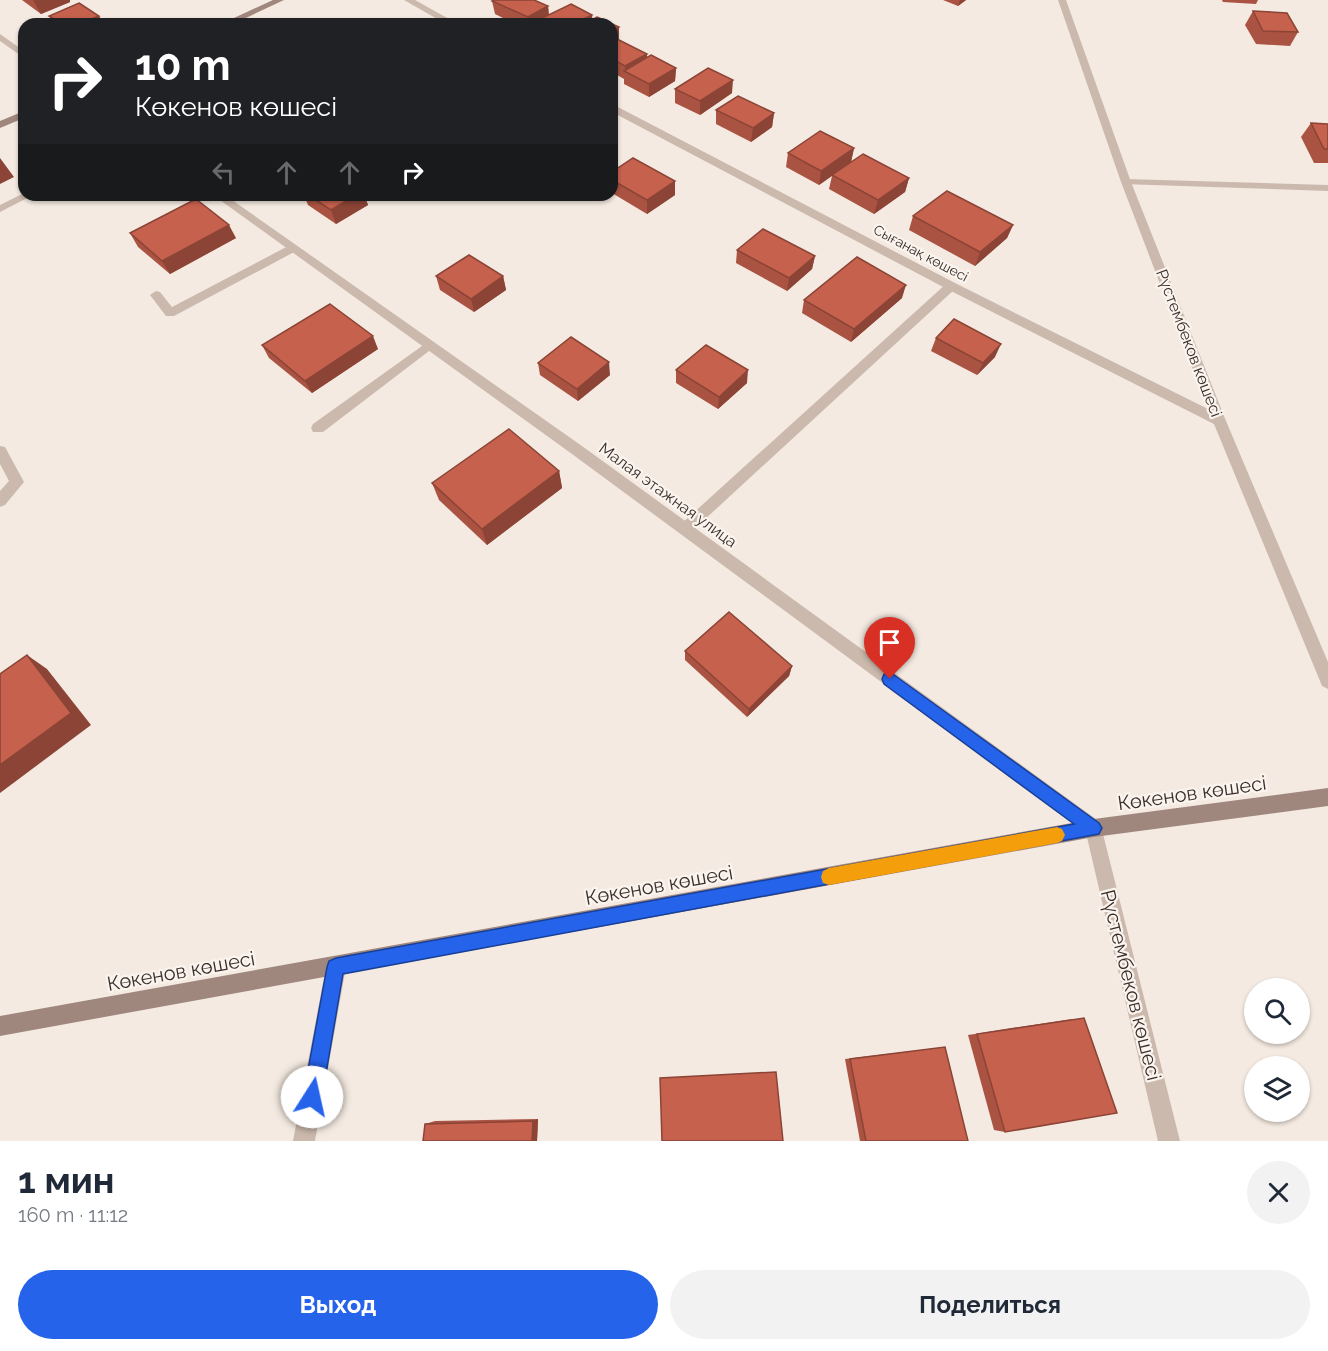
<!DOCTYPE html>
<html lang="ru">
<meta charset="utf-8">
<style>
:root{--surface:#fff;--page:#f2f2f3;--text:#1f2937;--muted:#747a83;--accent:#2563eb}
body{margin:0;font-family:Raleway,sans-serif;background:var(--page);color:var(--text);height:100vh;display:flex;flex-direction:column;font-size:22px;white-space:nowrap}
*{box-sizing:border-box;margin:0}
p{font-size:20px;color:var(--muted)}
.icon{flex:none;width:33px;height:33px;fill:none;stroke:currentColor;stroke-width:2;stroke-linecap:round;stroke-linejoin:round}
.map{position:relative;height:1141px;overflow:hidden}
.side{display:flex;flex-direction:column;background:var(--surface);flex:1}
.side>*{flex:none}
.banner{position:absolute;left:18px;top:18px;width:600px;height:183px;border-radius:18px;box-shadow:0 2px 4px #0004;background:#202124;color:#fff;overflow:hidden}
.tools{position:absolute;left:1244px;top:978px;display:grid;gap:12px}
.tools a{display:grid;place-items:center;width:66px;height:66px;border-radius:50%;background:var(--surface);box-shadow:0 2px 4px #0004;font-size:30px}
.pin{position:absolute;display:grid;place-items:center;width:51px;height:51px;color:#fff;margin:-62px -26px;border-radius:50% 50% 50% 0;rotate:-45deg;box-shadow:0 0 6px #0007}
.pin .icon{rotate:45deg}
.me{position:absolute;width:66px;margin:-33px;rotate:10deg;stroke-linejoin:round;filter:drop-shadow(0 0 4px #0008)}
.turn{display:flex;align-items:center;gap:21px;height:126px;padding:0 18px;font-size:27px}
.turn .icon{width:78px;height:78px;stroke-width:2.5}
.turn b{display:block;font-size:42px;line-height:51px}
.lanes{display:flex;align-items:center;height:57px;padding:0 18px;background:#0003;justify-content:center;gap:30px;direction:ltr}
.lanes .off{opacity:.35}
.round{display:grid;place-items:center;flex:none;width:63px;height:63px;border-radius:32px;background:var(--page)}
.summary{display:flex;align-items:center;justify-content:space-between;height:102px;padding:0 18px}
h1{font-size:36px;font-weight:700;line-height:45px}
.cta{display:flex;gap:12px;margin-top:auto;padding:12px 18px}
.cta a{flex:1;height:69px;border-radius:36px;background:var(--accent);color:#fff;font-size:24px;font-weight:700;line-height:69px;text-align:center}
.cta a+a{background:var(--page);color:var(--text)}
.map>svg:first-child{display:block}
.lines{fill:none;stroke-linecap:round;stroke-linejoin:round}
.lane{fill:#ccb9ad;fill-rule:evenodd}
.street{fill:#ccb9ad;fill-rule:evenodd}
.secondary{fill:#a0877e;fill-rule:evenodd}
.wall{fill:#aa5342}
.shaded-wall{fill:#8b4436}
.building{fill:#c6614d;stroke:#8b4436;stroke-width:1.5}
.route{fill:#2563eb;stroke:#184099;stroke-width:1.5}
.slow{fill:#f59e0b}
.labels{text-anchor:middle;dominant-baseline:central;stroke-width:4.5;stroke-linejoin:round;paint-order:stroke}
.far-street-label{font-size:14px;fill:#3b2f2b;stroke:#fbf4ee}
.street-label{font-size:16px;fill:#3b2f2b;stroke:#fbf4ee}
.near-street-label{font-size:20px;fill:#3b2f2b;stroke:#fbf4ee}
</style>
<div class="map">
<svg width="1328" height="1141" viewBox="0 0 1328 1141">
<rect width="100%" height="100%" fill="#f4eae1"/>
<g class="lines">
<g class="lane">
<path d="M 1126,179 L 1328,185 L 1328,191 L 1122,184 L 1122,180 Z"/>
<path d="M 24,193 L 24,195 L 33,195 L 0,212 L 0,205 Z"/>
<path d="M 292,244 L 298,248 L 296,251 L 174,316 L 166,316 L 150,295 L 156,291 L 160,292 L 172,307 Z"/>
<path d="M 951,282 L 955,283 L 955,289 L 690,533 L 680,533 L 678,529 L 680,525 L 947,283 Z"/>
<path d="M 429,341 L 435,345 L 433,348 L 323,432 L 313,432 L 311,428 L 313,424 Z"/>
<path d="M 0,446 L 5,447 L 24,482 L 5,505 L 0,507 L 0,491 L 9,481 L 0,464 Z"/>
</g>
<g class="street">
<path d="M 404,0 L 415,0 L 458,24 L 446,24 Z"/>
<path d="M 1058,0 L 1066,0 L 1131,182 L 1226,421 L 1328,662 L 1328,689 L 1322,686 L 1320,681 L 1214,424 L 947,289 L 612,112 L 612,105 L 616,106 L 955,283 L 1208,409 L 1121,182 Z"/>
<path d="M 0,34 L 24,51 L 24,58 L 0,41 Z"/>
<path d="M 213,195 L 225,195 L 582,446 L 1100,822 L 1180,1141 L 1158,1141 L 1086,833 L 572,454 Z"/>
<path d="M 336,957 L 343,960 L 346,967 L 315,1141 L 293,1141 L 326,967 L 329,960 Z"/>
</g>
<g class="secondary">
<path d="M 273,0 L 284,0 L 233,24 L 221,24 Z"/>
<path d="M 24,111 L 24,118 L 0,128 L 0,121 Z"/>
<path d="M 1328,788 L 1328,806 L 1094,837 L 0,1036 L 0,1016 L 1094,819 Z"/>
</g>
</g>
<g class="wall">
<path d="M 22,0 L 70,0 L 70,2 L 41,14 Z"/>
<path d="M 943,0 L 966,0 L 958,6 Z"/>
<path d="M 1222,0 L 1258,0 L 1256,4 L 1223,2 Z"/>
<path d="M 492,1 L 548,6 L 549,15 L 592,20 L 612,24 L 515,24 L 495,14 Z"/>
<path d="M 1253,11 L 1298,32 L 1290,46 L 1256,44 L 1245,25 Z"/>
<path d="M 49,16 L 104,24 L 54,24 Z"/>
<path d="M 612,24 L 619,40 L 647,54 L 647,57 L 676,68 L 675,81 L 649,97 L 624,84 L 624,79 L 612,72 Z"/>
<path d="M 675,89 L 732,93 L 700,115 L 675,103 Z"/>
<path d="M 716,110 L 774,113 L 772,127 L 751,142 L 716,124 Z"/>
<path d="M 1311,123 L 1328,124 L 1328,163 L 1314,163 L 1301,137 Z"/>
<path d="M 854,148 L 851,162 L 909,178 L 905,192 L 874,214 L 829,189 L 832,176 L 819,185 L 786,167 L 788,153 Z"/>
<path d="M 612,172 L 675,181 L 675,195 L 647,214 L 612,193 Z"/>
<path d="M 304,195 L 364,195 L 368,205 L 336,224 L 308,205 Z"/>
<path d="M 913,216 L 1013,225 L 1007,238 L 975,266 L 909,230 Z"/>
<path d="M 130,233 L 236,238 L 170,274 L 138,247 Z"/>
<path d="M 737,250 L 815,256 L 812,269 L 787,291 L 736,263 Z"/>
<path d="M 436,276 L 503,276 L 506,290 L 474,312 L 440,290 Z"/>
<path d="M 902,298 L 851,342 L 802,313 L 804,300 Z"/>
<path d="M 936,338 L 995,357 L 977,375 L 931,351 Z"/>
<path d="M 262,345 L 378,349 L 312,393 L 269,358 Z"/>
<path d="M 538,363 L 610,375 L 578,401 L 540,375 Z"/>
<path d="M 676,370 L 747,383 L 718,409 L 676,383 Z"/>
<path d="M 559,471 L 562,488 L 487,545 L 439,500 L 432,483 Z"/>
<path d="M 685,651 L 792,666 L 789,676 L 747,717 L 685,660 Z"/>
<path d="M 1072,1019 L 1005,1132 L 994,1130 L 968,1035 Z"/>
<path d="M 937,1048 L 968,1141 L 860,1141 L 845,1059 Z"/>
<path d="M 538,1119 L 537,1141 L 423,1141 L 425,1124 L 435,1121 Z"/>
</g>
<g class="shaded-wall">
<path d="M 33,0 L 70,0 L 70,2 L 41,14 Z"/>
<path d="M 960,0 L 966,0 L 958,6 Z"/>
<path d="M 548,6 L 549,20 L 538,20 L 538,24 L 529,24 L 528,17 Z"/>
<path d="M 592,15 L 593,24 L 573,24 Z"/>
<path d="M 99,16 L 104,24 L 79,24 Z"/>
<path d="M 619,27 L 619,41 L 612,45 L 612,31 Z"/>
<path d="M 647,54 L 647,68 L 625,72 L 625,66 Z"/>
<path d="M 676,68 L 675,81 L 649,97 L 649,84 Z"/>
<path d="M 733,80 L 732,93 L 700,115 L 700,101 Z"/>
<path d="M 774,113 L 772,127 L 751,142 L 753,128 Z"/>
<path d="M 854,148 L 851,162 L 819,185 L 821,171 Z"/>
<path d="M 0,158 L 14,177 L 0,184 Z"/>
<path d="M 909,178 L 905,192 L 874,214 L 878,200 Z"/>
<path d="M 675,181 L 675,195 L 647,214 L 647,200 Z"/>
<path d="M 356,195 L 364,195 L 368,205 L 336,224 L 331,210 Z"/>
<path d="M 229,225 L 236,238 L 170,274 L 162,261 Z"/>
<path d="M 1013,225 L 1007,238 L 975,266 L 980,252 Z"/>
<path d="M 815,256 L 812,269 L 787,291 L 789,278 Z"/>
<path d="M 503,276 L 506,290 L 474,312 L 471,299 Z"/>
<path d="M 906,285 L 902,298 L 851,342 L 854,329 Z"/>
<path d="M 373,336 L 378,349 L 312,393 L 305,381 Z"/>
<path d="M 1001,344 L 995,357 L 977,375 L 983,363 Z"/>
<path d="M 609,362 L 610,375 L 578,401 L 577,389 Z"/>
<path d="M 748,370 L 747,383 L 718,409 L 719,397 Z"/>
<path d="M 559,471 L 562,488 L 487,545 L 482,529 Z"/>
<path d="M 27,655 L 47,669 L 91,725 L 0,793 L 0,765 Z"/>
<path d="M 792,666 L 789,676 L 747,717 L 749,709 Z"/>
<path d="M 538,1119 L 537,1141 L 532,1141 L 533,1121 Z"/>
</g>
<g class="building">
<path d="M 494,0 L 534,0 L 548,6 L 528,17 L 492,1 Z"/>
<path d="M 79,3 L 99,16 L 79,24 L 62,24 L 49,16 Z"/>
<path d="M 571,4 L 592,15 L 573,24 L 545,24 L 538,20 Z"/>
<path d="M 1253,11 L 1287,13 L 1298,32 L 1263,31 Z"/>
<path d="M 597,17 L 612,24 L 584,24 Z"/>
<path d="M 612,24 L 619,27 L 612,31 Z"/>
<path d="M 617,39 L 647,54 L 625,66 L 612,59 L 612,41 Z"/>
<path d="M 651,55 L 676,68 L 649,84 L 624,71 Z"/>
<path d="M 708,68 L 733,80 L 700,101 L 675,89 Z"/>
<path d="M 738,96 L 774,113 L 753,128 L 716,110 Z"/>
<path d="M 1311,123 L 1328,124 L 1328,149 L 1324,149 Z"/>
<path d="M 820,131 L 854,148 L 821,171 L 788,153 Z"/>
<path d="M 863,154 L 909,178 L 878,200 L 832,175 Z"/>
<path d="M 633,158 L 675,181 L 647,200 L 612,180 L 612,172 Z"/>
<path d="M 947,191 L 1013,225 L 980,252 L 913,216 Z"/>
<path d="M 308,195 L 356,195 L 331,210 Z"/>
<path d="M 196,199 L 229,225 L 162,261 L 130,233 Z"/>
<path d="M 763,229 L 815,256 L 789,278 L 737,250 Z"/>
<path d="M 469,255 L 503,276 L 471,299 L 436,276 Z"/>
<path d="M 857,257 L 906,285 L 854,329 L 804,300 Z"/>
<path d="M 330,304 L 373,336 L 305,381 L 262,345 Z"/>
<path d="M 954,319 L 1001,344 L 983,363 L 936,338 Z"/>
<path d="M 571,337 L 609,362 L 577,389 L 538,363 Z"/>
<path d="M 706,345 L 748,370 L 719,397 L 676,370 Z"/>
<path d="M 509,429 L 559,471 L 482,529 L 432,483 Z"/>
<path d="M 729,612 L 792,666 L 749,709 L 685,651 Z"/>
<path d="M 27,655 L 71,713 L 0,765 L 0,674 Z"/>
<path d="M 1084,1018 L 1117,1113 L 1005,1132 L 977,1034 Z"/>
<path d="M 945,1047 L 968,1141 L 866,1141 L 850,1059 Z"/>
<path d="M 776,1072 L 783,1141 L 662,1141 L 660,1078 Z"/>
<path d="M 533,1121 L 532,1141 L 423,1141 L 425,1124 Z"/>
</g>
<path class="route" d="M 890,672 L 1099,823 L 1102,828 L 1099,834 L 343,974 L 322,1097 L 319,1104 L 312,1107 L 305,1104 L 303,1097 L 327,967 L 329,961 L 336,958 L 1074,824 L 884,684 L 882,679 L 884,674 Z"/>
<path class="slow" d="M 1057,827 L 1062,829 L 1065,835 L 1062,841 L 1057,843 L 829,885 L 823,883 L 821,877 L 823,871 L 829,868 Z"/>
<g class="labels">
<g class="far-street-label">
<text transform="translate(921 253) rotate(28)">Сығанақ көшесі</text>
</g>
<g class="street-label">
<text transform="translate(1189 343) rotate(69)">Рүстембеков көшесі</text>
<text transform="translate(668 495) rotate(36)">Малая этажная улица</text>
</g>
<g class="near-street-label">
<text transform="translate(1192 793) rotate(-8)">Көкенов көшесі</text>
<text transform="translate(659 885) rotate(-10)">Көкенов көшесі</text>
<text transform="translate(181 971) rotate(-10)">Көкенов көшесі</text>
<text transform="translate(1131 985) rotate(76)">Рүстембеков көшесі</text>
</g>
</g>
</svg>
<div class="tools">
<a><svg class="icon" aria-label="search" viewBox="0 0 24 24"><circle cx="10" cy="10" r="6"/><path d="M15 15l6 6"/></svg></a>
<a><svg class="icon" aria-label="layers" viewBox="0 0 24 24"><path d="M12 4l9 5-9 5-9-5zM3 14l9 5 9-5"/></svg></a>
</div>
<div class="pin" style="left:890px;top:679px;background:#d93025"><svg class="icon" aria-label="arrive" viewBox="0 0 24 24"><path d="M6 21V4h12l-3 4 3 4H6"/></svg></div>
<svg class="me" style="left:312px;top:1097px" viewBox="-20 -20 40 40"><circle r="19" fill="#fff"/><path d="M0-13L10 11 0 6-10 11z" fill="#2563eb"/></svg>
<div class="banner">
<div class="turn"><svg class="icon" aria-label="right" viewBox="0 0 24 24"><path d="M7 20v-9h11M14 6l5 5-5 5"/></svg><div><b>10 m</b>Көкенов көшесі</div></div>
<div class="lanes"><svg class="icon off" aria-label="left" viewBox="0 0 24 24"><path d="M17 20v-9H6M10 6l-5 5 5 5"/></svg><svg class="icon off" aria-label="ahead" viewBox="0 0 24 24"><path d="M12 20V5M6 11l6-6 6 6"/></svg><svg class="icon off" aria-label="ahead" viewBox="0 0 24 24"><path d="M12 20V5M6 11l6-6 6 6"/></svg><svg class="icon" aria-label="right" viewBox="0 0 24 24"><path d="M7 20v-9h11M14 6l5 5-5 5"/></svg></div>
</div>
</div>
<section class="side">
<div class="summary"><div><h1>1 мин</h1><p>160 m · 11:12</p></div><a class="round"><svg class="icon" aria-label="close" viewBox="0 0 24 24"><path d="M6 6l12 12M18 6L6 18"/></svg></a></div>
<div class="cta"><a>Выход</a><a>Поделиться</a></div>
</section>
